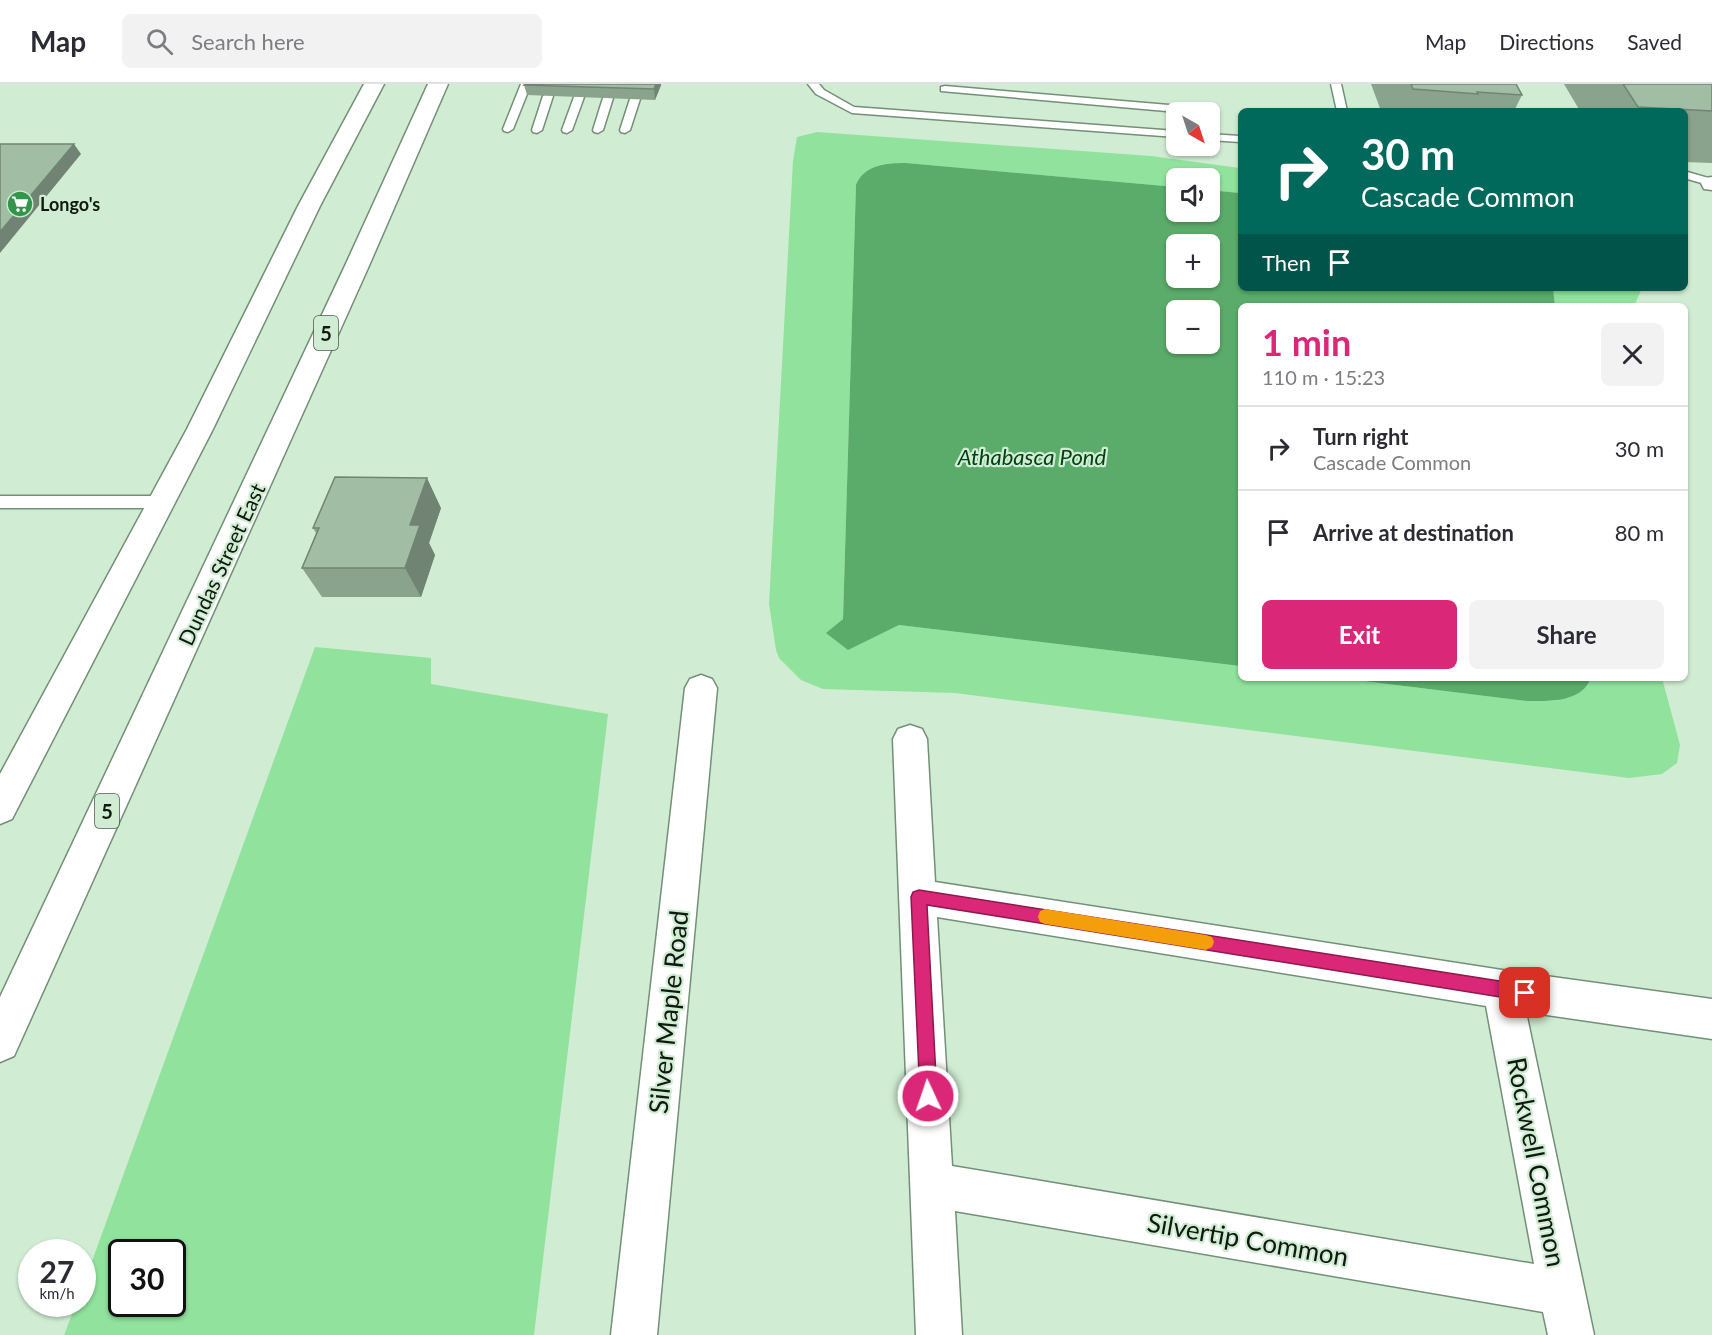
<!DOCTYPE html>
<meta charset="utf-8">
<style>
:root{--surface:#fff;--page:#f2f2f3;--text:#2b2b33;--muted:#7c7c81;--line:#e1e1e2;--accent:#db2777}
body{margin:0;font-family:Lato,sans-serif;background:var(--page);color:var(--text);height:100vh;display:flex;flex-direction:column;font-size:22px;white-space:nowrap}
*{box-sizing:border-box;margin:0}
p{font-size:20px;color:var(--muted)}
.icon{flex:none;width:33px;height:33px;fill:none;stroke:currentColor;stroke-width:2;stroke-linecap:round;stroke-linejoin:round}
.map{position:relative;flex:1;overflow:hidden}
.side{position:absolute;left:1238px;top:219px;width:450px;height:378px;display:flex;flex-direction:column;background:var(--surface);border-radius:9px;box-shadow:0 2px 4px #0004}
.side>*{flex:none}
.banner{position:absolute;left:1238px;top:24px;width:450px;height:183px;border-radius:9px;box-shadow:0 2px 4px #0004;background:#00695c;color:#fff;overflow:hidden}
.needle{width:39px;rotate:141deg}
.fabs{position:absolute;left:1166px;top:18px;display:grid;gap:12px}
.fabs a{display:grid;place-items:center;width:54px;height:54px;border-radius:9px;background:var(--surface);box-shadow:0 2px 4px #0004;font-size:30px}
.speed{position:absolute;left:18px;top:1155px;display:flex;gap:12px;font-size:30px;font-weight:700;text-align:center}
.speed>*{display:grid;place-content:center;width:78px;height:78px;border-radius:50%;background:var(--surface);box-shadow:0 2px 4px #0004;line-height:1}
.speed small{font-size:15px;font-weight:400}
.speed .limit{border:3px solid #111;border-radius:9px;background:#fff;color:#111}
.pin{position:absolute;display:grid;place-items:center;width:51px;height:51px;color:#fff;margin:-26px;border-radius:12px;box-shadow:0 3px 9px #0006}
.me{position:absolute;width:66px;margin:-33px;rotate:357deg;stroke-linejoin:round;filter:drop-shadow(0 0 4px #0008)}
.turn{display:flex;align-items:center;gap:21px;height:126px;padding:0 24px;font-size:27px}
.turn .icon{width:78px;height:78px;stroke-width:2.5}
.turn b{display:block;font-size:42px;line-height:51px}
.then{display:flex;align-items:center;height:57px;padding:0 24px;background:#0003;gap:12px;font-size:22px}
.round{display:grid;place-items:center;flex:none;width:63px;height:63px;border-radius:9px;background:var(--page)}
.headline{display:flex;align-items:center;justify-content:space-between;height:102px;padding:0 24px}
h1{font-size:36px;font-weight:700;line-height:45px;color:var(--accent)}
.cta{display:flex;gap:12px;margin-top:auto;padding:12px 24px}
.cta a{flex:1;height:69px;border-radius:9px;background:var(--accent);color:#fff;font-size:24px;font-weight:700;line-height:69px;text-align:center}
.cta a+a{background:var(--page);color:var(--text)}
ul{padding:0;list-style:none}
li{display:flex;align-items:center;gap:18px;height:84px;padding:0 24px;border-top:2px solid var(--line)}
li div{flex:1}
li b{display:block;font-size:22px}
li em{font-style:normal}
header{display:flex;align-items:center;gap:36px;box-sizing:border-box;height:84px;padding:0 30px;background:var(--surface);border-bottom:2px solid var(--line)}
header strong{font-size:28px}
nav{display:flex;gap:33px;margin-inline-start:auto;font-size:21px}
.search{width:420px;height:54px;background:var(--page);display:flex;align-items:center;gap:15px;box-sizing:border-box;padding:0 21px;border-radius:9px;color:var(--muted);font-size:22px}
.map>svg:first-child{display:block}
.green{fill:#90e29c;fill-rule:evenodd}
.water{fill:#5bac6a;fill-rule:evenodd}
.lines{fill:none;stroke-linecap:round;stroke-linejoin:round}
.lane-casing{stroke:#748f77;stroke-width:3}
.street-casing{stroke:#748f77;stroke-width:3}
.primary-casing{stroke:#748f77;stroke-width:3}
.lane{fill:#fff;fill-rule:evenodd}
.street{fill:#fff;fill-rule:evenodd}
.primary{fill:#fff;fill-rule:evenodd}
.wall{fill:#8aa38d}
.shaded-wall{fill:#718473}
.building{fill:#a1bda4;stroke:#718473;stroke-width:1.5}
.route{fill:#db2777;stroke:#8e194d;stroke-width:1.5}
.slow{fill:#f59e0b}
.labels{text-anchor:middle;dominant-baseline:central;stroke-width:4.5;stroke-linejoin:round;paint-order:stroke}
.far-poi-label{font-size:18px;font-weight:bold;fill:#0f1910;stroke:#d0edd3;text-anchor:start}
.shield{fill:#d0edd3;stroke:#49594a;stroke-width:1.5}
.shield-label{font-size:20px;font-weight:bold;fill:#0f1910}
.street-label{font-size:21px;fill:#0f1910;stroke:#d0edd3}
.water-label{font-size:22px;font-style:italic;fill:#014116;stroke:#d0edd3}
.near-street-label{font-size:26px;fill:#0f1910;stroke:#d0edd3}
</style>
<header>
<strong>Map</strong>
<div class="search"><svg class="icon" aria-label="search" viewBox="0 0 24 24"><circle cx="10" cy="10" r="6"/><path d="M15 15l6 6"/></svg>Search here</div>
<nav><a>Map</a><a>Directions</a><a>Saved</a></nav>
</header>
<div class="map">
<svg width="1712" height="1251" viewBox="0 0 1712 1251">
<rect width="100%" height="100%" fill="#d0edd3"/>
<g class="green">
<path d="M 817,48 L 1151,72 L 1240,84 L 1240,109 L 1209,106 L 1209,94 L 1176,94 L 1176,103 L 905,79 L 856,101 L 843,535 L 827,549 L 848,565 L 899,541 L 1240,582 L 1240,594 L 1339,594 L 1527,617 L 1554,617 L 1588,600 L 1591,594 L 1662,594 L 1680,661 L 1677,679 L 1662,690 L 1629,694 L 955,609 L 823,605 L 801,596 L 779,574 L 776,566 L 769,520 L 793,77 L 797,53 Z"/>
<path d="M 1553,204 L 1642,204 L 1634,222 L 1555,222 Z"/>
<path d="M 315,563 L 431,574 L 431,600 L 608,630 L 534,1251 L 64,1251 L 76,1220 L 82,1220 L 83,1202 ZM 122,1168 L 172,1168 L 172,1220 L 122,1220 Z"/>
</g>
<g class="water">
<path d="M 906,79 L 1176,103 L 1176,128 L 1209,128 L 1209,106 L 1240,109 L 1240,204 L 1553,204 L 1555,222 L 1240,222 L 1240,582 L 899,541 L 848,566 L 826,549 L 843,535 L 856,101 C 864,81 886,79 906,79 ZM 1176,160 L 1209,160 L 1209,194 L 1176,194 ZM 1176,226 L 1209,226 L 1209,260 L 1176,260 Z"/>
<path d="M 1339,594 L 1591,594 C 1581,619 1549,617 1527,617 Z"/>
</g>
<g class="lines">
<g class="lane-casing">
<g id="lane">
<path d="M 521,0 L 531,0 L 513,45 L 508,48 L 504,47 L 503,45 Z"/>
<path d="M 808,0 L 819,0 L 824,6 L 854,23 L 1176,47 L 1176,53 L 852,29 L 816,10 Z"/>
<path d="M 1331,0 L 1341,0 L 1347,27 L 1337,27 Z"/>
<path d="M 945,2 L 1169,21 L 1179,28 L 1176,28 L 1176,35 L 1166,27 L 941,7 L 941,3 Z"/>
<path d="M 548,9 L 553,12 L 542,46 L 537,49 L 533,48 L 532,46 L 543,12 Z"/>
<path d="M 579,10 L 584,13 L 572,46 L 567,49 L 563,48 L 562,46 L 574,13 Z"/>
<path d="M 608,11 L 613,14 L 603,46 L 598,49 L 594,48 L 593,46 L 603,14 Z"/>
<path d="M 635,12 L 640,15 L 630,46 L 625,49 L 621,48 L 620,46 L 630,15 Z"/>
<path d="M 1209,50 L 1240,52 L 1240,58 L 1209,56 Z"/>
<path d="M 1684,87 L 1712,95 L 1712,102 L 1684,94 Z"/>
<path d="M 0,412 L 162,412 L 167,414 L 170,418 L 167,422 L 162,424 L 0,424 Z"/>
</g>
</g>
<g class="street-casing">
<g id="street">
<path d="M 1712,93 L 1712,106 L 1704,105 L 1701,99 L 1704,94 Z"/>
<path d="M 701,591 L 712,595 L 717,604 L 657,1251 L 611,1251 L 685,604 L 690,595 Z"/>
<path d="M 910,641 L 922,645 L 927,655 L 935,798 L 1502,886 L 1712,915 L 1712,955 L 1526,928 L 1594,1251 L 1548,1251 L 1543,1228 L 955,1127 L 962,1251 L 916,1251 L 893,655 L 898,645 ZM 937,833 L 1486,922 L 1534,1180 L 952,1082 Z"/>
</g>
</g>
<g class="primary-casing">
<g id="primary">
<path d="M 364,0 L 384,0 L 320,122 L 213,345 L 12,735 L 0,740 L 0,690 L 187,345 L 298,122 Z"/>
<path d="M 428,0 L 448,0 L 368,184 L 14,972 L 0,978 L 0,913 L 344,184 Z"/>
</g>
</g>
<use href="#lane" class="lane"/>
<use href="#street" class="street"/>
<use href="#primary" class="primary"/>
</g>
<g class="wall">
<path d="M 1371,0 L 1516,0 L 1522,11 L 1514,27 L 1381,27 Z"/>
<path d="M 1564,0 L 1712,0 L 1712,79 L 1684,78 L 1684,27 L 1580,27 Z"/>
<path d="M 524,1 L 661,1 L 655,16 L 527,11 Z"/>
<path d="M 441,424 L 429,459 L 435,471 L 421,513 L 322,513 L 302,484 L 316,449 L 313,444 Z"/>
</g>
<g class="shaded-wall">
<path d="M 656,0 L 661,0 L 661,1 L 655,16 L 654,5 Z"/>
<path d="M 74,60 L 81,70 L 0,169 L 0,148 Z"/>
<path d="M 427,394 L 441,424 L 429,459 L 435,471 L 421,513 L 405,484 L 410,441 Z"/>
</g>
<g class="building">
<path d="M 525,0 L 656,0 L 654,5 L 524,1 Z"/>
<path d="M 1411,0 L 1516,0 L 1522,11 L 1477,8 L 1478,10 L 1413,5 Z"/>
<path d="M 1623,0 L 1712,0 L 1712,27 L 1638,23 Z"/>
<path d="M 0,60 L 74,60 L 0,148 Z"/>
<path d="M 335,393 L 427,394 L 410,441 L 420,441 L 405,484 L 302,484 L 319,444 L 313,444 Z"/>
</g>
<path class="route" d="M 919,806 L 1525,901 L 1531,903 L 1533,909 L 1531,914 L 1525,917 L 927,821 L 937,1012 L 934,1018 L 928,1021 L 922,1018 L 920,1012 L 911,813 L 913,808 Z"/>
<path class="slow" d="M 1045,825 L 1206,851 L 1212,853 L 1214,858 L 1212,863 L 1206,866 L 1045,840 L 1040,838 L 1038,833 L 1040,827 Z"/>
<defs>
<g id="supermarket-disc" transform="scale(1.35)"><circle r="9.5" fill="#32954a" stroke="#d0edd3"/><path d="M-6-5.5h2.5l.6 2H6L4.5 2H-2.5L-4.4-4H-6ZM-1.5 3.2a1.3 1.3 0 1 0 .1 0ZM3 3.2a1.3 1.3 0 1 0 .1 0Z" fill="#fff"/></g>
</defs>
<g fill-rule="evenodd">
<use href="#supermarket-disc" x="20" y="120"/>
</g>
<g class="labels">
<g class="far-poi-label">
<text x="40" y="120">Longo's</text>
</g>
<g class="shield">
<rect x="314" y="232" width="24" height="34" rx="4.5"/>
<rect x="95" y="710" width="24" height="34" rx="4.5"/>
</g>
<g class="shield-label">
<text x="326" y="249">5</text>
<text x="107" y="727">5</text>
</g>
<g class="street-label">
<text transform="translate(221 480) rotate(-65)">Dundas Street East</text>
</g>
<g class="water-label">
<text x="1032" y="372">Athabasca Pond</text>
</g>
<g class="near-street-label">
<text transform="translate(668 928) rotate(-84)">Silver Maple Road</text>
<text transform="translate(1537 1078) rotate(79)">Rockwell Common</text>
<text transform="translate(1248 1155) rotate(10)">Silvertip Common</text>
</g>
</g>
</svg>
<div class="fabs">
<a><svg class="needle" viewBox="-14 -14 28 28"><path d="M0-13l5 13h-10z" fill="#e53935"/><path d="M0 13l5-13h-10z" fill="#7c7c81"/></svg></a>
<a><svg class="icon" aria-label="sound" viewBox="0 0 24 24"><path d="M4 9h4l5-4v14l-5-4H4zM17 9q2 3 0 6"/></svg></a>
<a>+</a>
<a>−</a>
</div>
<div class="speed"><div>27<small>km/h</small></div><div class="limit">30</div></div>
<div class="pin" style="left:1525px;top:909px;background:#d93025"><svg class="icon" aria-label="arrive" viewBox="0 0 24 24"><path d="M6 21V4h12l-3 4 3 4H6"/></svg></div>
<svg class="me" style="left:928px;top:1012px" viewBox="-20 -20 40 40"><circle r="17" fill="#db2777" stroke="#fff" stroke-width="3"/><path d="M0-11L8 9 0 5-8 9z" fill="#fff"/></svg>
<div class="banner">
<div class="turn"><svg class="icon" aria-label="right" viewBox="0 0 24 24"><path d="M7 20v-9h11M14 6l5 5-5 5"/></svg><div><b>30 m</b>Cascade Common</div></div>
<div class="then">Then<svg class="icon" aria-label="arrive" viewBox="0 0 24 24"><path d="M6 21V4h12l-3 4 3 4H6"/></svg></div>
</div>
<section class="side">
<div class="headline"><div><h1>1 min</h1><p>110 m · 15:23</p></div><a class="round"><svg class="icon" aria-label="close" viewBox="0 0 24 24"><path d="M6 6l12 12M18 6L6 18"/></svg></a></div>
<ul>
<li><svg class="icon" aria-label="right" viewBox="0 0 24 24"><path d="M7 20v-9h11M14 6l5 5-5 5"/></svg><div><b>Turn right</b><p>Cascade Common</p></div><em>30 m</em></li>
<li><svg class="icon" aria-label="arrive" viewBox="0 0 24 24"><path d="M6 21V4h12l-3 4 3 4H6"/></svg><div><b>Arrive at destination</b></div><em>80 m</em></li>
</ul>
<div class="cta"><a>Exit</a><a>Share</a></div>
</section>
</div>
